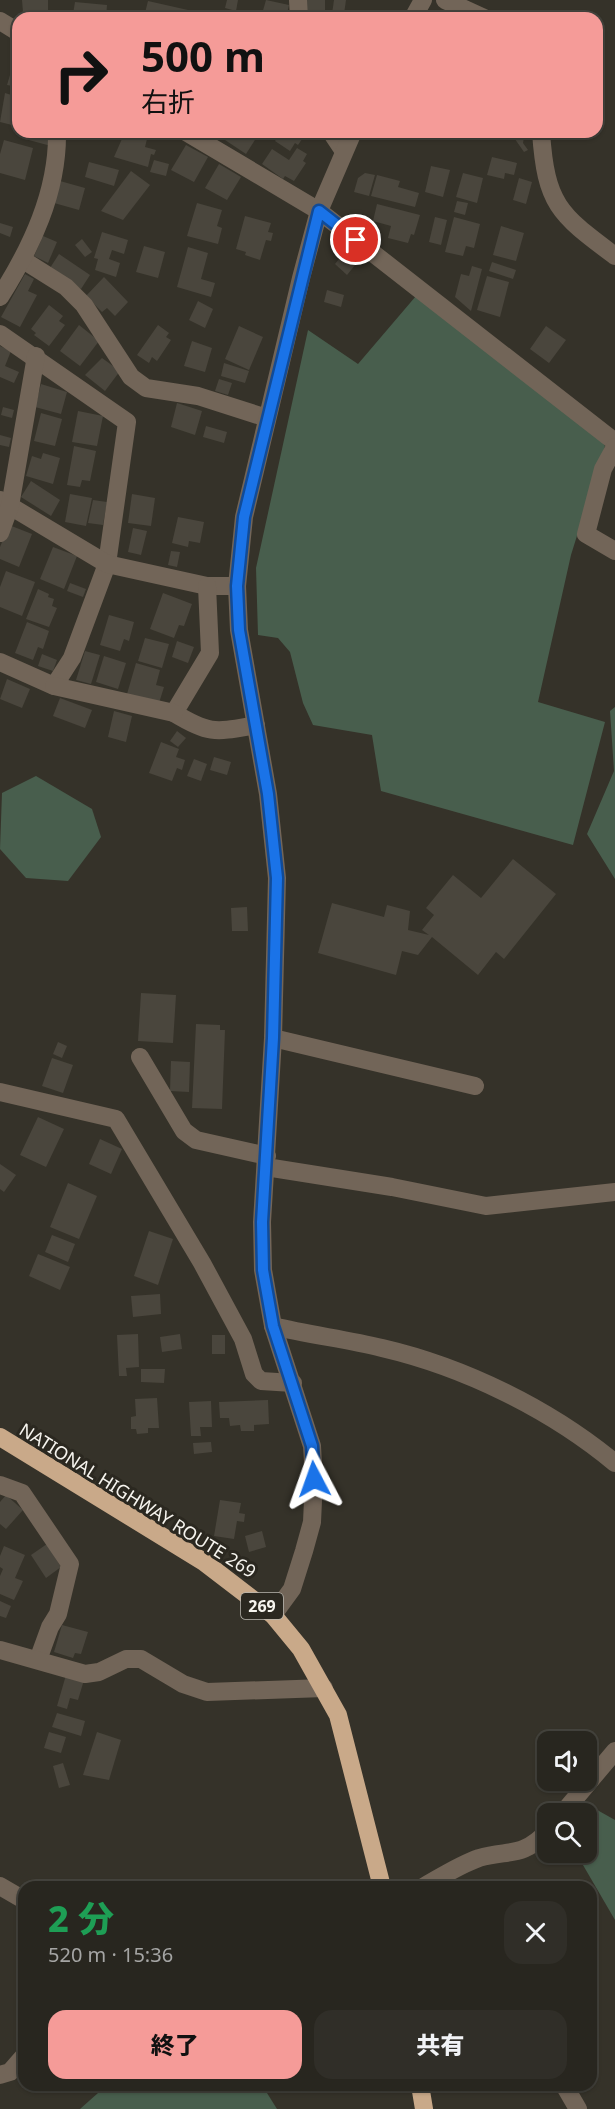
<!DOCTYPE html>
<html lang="ja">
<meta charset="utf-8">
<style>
:root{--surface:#28261f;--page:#302e28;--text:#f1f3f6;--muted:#a5a5a4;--line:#44433d;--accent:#f59b98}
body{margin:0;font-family:"Noto Sans","Noto Sans JP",sans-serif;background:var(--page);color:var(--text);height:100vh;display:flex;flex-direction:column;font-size:22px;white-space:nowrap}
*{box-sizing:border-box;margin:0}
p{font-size:20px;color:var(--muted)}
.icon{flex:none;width:33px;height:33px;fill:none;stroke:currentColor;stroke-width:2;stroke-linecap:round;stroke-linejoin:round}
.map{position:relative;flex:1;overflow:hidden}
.drawer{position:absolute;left:18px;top:1881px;width:579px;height:210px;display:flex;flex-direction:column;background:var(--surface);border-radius:18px;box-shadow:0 2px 4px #0004,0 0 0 2px var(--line)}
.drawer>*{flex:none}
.guide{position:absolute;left:12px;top:12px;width:591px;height:126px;border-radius:18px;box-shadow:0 2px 4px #0004,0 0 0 2px var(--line);background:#f59b98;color:#111;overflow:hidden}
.controls{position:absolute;left:537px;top:1731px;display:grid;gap:12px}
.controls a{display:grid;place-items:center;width:60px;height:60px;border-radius:12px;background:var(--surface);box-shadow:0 2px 4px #0004,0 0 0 2px var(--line);font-size:30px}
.pin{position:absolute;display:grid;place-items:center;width:51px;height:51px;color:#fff;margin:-26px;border:3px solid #fff;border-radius:50%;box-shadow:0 2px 6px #0007}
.me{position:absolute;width:66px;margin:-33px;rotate:356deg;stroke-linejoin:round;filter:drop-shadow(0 0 4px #0008)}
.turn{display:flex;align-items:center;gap:21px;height:126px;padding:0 30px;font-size:27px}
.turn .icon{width:78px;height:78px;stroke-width:2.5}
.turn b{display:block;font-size:42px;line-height:51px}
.round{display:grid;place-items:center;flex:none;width:63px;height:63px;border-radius:18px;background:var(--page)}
.headline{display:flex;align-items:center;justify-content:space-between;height:102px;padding:0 30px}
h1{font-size:36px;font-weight:800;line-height:45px;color:#1e9e55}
.primary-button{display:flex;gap:12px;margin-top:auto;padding:12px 30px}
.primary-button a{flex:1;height:69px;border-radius:18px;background:var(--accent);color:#111;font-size:24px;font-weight:800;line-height:69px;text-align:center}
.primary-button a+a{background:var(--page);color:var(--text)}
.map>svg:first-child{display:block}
.green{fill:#485e4d}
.building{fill:#4a463d}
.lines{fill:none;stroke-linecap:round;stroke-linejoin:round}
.minor{stroke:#726558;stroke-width:18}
.highway{stroke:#c9a989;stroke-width:18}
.route-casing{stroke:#114b97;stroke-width:15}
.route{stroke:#1a73e8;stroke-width:10}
.labels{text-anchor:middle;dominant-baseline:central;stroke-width:6;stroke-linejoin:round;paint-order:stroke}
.shield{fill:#2b2820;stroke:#b9b7b0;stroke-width:1.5}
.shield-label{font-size:16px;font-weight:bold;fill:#f6f4ee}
.street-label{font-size:18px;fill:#f6f4ee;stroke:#2b2820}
</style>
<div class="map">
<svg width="615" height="2109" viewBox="0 0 615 2109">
<rect width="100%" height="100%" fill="#353229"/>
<g class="green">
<path d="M 416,296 L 599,437 L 605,446 L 571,555 L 538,702 L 605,722 L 573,845 L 381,791 L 372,735 L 313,725 L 303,703 L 290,652 L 278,638 L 258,635 L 256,568 L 308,330 L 358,364 Z"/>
<path d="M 615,707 L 615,879 L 587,834 L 614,771 L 610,711 Z"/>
<path d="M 36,776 L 92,809 L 101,837 L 68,881 L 26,878 L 0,849 L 2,793 Z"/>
<path d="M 583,1802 L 615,1820 L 615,1920 L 576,1853 L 586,1852 L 586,1814 L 572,1814 Z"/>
<path d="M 107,2085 L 262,2085 L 277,2109 L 80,2109 Z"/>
</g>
<g class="building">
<path d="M 22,0 L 48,0 L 48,18 L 30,18 L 30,12 L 23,12 Z"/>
<path d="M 227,0 L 238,0 L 236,11 L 225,8 Z"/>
<path d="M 266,0 L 289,5 L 286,18 L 262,14 Z"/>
<path d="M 306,0 L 325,0 L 325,10 L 306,11 Z"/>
<path d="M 334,0 L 346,0 L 344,14 L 332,14 Z"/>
<path d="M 148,1 L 188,10 L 186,18 L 166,18 L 145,13 Z"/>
<path d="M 75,2 L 107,5 L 106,18 L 73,14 Z"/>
<path d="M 201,11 L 226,17 L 226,18 L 200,18 Z"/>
<path d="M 18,48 L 18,87 L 7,85 Z"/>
<path d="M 5,93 L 18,97 L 16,126 L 0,122 Z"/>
<path d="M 27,132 L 50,132 L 51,146 L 25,139 Z"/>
<path d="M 125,132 L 147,139 L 145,147 L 156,150 L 154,155 L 151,154 L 148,167 L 114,157 Z"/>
<path d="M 230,132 L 260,132 L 246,154 L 225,140 Z"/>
<path d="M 281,132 L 307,132 L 298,145 L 295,143 L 290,151 L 275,141 Z"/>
<path d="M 510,132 L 525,132 L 523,143 L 528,150 L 524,152 Z"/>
<path d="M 4,140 L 33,148 L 25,180 L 0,173 L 0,154 Z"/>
<path d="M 186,145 L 208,157 L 194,182 L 171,170 Z"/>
<path d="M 297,148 L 307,154 L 303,161 L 306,163 L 294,181 L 285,176 L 283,179 L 262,164 L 272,149 L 289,160 Z"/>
<path d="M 492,157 L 517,163 L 514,175 L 505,173 L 504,179 L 487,175 Z"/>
<path d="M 154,160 L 169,164 L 166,176 L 150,172 Z"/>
<path d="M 89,162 L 119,170 L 114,186 L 85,177 Z"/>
<path d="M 219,164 L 241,177 L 227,200 L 205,188 Z"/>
<path d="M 431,166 L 450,170 L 443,197 L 425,192 Z"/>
<path d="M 131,171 L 150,185 L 123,220 L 101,211 Z"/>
<path d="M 365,173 L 375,175 L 369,196 L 354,192 L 358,178 Z"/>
<path d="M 463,173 L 483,178 L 477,203 L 456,197 Z"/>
<path d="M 377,175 L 400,181 L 398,187 L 419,193 L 415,207 L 371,196 Z"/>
<path d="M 519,178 L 532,182 L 526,204 L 513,200 Z"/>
<path d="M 60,181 L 85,188 L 79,210 L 54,203 Z"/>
<path d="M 457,201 L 468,203 L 465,215 L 454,212 Z"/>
<path d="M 197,203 L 222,210 L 217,226 L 222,228 L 218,244 L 187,236 Z"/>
<path d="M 377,204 L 420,215 L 414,235 L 411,234 L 408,243 L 388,238 L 391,226 L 373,221 Z"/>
<path d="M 245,216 L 271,223 L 268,232 L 273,233 L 271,241 L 266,240 L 260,260 L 245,255 L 246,252 L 236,249 Z"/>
<path d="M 435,217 L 447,220 L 441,245 L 429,242 Z"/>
<path d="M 454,217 L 480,224 L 474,248 L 466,246 L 463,256 L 445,252 Z"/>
<path d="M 0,223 L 13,227 L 10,237 L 0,233 Z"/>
<path d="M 501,226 L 524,233 L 516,261 L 493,255 Z"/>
<path d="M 102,232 L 128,240 L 124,254 L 112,250 L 109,259 L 120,263 L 116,277 L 95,270 L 98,259 L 94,258 Z"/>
<path d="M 43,236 L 57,242 L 48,263 L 34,256 Z"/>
<path d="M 82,239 L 92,252 L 85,257 L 75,245 Z"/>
<path d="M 144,246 L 165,252 L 158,278 L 136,272 Z"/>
<path d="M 188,247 L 208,253 L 201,279 L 215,283 L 211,297 L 177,287 Z"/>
<path d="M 347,249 L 360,259 L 347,275 L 335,264 Z"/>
<path d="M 59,254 L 90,275 L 81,289 L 50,268 Z"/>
<path d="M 492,262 L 516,270 L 513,279 L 489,271 Z"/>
<path d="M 472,266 L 482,269 L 471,311 L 455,297 L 461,274 L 469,276 Z"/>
<path d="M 25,274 L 34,279 L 28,291 L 37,295 L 20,327 L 1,317 Z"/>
<path d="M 487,276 L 509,282 L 500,317 L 477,310 Z"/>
<path d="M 104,277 L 128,302 L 115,316 L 107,308 L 102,312 L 86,296 Z"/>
<path d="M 327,290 L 344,295 L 341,307 L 324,302 Z"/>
<path d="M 198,301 L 213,309 L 205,328 L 189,320 Z"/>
<path d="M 49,305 L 63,316 L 59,321 L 65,325 L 49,346 L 34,335 L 36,333 L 31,329 Z"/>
<path d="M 79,325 L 99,341 L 80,366 L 60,351 Z"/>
<path d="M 158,325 L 169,333 L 166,337 L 171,340 L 157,361 L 152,357 L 149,363 L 137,355 Z"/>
<path d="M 239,326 L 263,337 L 249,370 L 225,359 Z"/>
<path d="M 546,326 L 566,340 L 549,363 L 530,349 Z"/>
<path d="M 192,341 L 212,348 L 205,372 L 184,366 Z"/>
<path d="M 0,346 L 11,351 L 5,366 L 19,372 L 14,383 L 0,377 Z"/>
<path d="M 102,358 L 120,371 L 105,391 L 85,375 Z"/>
<path d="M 224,363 L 249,371 L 245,383 L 221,376 Z"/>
<path d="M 219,379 L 232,383 L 228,395 L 215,391 Z"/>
<path d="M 41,384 L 67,392 L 61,414 L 35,407 Z"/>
<path d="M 177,403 L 202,411 L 195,435 L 171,427 Z"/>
<path d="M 3,407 L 14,410 L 12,418 L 1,415 Z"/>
<path d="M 78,411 L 103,416 L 97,446 L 72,442 Z"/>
<path d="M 41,413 L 62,419 L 55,446 L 34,441 Z"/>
<path d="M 206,426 L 227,432 L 224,443 L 203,437 Z"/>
<path d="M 0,435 L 11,438 L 9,447 L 0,445 Z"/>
<path d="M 74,446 L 96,451 L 90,481 L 82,480 L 80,487 L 67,485 Z"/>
<path d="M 43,453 L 60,458 L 53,484 L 26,476 L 32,456 L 41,459 Z"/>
<path d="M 31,481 L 60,500 L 51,516 L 21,497 Z"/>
<path d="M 70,494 L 92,498 L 86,526 L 65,522 Z"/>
<path d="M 132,494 L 155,498 L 151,526 L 128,523 Z"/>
<path d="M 93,500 L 107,502 L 103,525 L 88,523 Z"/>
<path d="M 178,517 L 204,522 L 200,543 L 189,541 L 188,547 L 172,543 Z"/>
<path d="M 9,525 L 32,534 L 19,567 L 0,559 L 0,547 Z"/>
<path d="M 133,528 L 147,531 L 141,555 L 128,552 Z"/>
<path d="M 53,547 L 77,556 L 64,589 L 40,579 Z"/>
<path d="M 171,551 L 180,552 L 177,567 L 168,565 Z"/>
<path d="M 6,571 L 35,582 L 22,616 L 0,607 L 0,587 Z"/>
<path d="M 70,583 L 86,589 L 83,597 L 67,591 Z"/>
<path d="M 38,589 L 49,594 L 48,597 L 54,599 L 52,606 L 57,608 L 49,627 L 26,619 Z"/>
<path d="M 163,593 L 192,604 L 184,626 L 179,625 L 174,638 L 150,629 Z"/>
<path d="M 109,615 L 134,622 L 129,641 L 124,639 L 120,651 L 100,645 Z"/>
<path d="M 27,622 L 49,631 L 43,649 L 38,647 L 33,660 L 15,653 Z"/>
<path d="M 145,638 L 169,644 L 162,668 L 138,661 Z"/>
<path d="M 177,641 L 194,647 L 188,663 L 172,657 Z"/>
<path d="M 85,651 L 100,655 L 91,684 L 76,680 Z"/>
<path d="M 42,654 L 57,660 L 53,671 L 38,666 Z"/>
<path d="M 104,656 L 126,663 L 118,689 L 96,682 Z"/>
<path d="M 136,663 L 160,670 L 156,685 L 164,687 L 159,703 L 127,694 Z"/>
<path d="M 7,679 L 30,689 L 22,708 L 0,699 Z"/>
<path d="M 60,698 L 92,710 L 85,728 L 53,716 Z"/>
<path d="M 114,711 L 132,716 L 126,742 L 108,737 Z"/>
<path d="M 177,731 L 186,738 L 178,747 L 170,741 Z"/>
<path d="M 161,742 L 179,749 L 176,757 L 185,760 L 182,770 L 177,768 L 172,781 L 149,773 Z"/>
<path d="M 214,757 L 231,762 L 227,775 L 210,770 Z"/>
<path d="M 194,759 L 207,764 L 201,781 L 187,776 Z"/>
<path d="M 513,859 L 556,894 L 504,959 L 496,952 L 478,975 L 432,937 L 418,955 L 402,951 L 396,975 L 318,953 L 332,903 L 384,917 L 387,905 L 410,911 L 408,930 L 429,935 L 422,930 L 434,915 L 426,908 L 453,875 L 481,898 Z"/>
<path d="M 247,907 L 248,931 L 232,931 L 231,908 Z"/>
<path d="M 141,993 L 176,995 L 173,1043 L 138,1041 Z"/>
<path d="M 196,1024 L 220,1025 L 220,1030 L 225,1030 L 222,1109 L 192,1108 Z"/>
<path d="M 58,1042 L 67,1046 L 62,1058 L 53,1054 Z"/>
<path d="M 52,1058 L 73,1065 L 63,1093 L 42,1086 Z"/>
<path d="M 171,1061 L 190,1062 L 189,1092 L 170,1091 Z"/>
<path d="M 38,1117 L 64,1129 L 46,1167 L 20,1155 Z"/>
<path d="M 100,1139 L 122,1149 L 111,1174 L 89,1164 Z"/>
<path d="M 0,1164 L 16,1175 L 4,1192 L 0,1189 Z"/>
<path d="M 68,1183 L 97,1196 L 79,1239 L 50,1227 Z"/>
<path d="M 149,1231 L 173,1239 L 158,1285 L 134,1276 Z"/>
<path d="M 52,1235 L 75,1244 L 68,1262 L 45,1252 Z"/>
<path d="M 38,1254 L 70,1267 L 60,1290 L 29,1276 Z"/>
<path d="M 160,1294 L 161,1314 L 133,1317 L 131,1296 Z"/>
<path d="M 138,1334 L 139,1367 L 126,1368 L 127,1376 L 119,1376 L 117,1335 Z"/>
<path d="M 180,1334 L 182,1349 L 162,1352 L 160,1337 Z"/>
<rect x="212" y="1335" width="13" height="19"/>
<path d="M 141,1369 L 165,1369 L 164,1383 L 141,1382 Z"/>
<path d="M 157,1398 L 159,1428 L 148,1428 L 148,1433 L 137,1434 L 136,1429 L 131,1429 L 131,1417 L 136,1416 L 135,1399 Z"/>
<path d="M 268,1400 L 269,1424 L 254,1425 L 254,1431 L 241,1431 L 240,1425 L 230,1426 L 229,1418 L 220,1418 L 219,1402 Z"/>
<path d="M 211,1401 L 212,1427 L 200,1427 L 201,1436 L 191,1436 L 189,1402 Z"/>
<path d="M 211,1442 L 212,1452 L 194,1454 L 193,1443 Z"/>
<path d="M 6,1495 L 23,1510 L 6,1529 L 0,1524 L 0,1502 Z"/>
<path d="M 220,1500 L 241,1503 L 239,1513 L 245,1514 L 244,1522 L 237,1521 L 234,1539 L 214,1536 Z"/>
<path d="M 262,1531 L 266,1547 L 249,1552 L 245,1536 Z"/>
<path d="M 47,1544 L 61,1567 L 46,1578 L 31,1555 Z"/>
<path d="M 4,1546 L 25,1555 L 15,1578 L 23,1581 L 14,1600 L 0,1594 L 0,1576 L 3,1569 L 0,1567 L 0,1556 Z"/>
<path d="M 0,1601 L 11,1606 L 6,1618 L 0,1616 Z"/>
<path d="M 62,1625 L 88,1632 L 81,1654 L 75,1653 L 73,1658 L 54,1652 Z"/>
<path d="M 66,1675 L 84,1680 L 78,1700 L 70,1698 L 67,1709 L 57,1706 Z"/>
<path d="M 57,1713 L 85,1721 L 81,1736 L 52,1727 Z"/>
<path d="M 49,1732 L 66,1737 L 61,1753 L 44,1748 Z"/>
<path d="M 97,1732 L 121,1740 L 109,1780 L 83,1775 Z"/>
<path d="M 63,1763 L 70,1785 L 59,1788 L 53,1766 Z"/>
</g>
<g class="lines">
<g class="minor">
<path d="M 298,0 L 299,18"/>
<path d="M 445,0 L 484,18"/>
<path d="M 413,18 L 423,0"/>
<path d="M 0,21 L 18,32"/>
<path d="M 186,132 L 319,211 L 615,442"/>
<path d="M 331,132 L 343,150"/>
<path d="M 541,132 C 546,205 559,214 615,256"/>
<path d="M 23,260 L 66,287 L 84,305 L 131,377 L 146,388 L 198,396 L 267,418"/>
<path d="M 0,297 C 31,248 58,192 57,132"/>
<path d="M 0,334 L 127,422 L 107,564 L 72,658 L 54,686 L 0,662"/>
<path d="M 615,447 L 603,469 L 586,534 L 615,551"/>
<path d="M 0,500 L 107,564 L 207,586 L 237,586"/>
<path d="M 0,533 L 10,506 L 36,356"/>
<path d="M 207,586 L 210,653 L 174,713 C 210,735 216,732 256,725"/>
<path d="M 54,686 L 174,713"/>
<path d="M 273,1038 L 475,1086"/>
<path d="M 140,1057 L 184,1131 L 196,1140 L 267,1156"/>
<path d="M 0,1092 L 116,1119 L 202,1263 L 243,1339 L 254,1374 L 261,1381 L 293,1383"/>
<path d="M 266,1167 L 392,1187 L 486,1206 L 615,1192"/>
<path d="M 273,1326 C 309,1335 346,1339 382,1348 C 464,1367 550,1409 615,1463"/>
<path d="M 0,1485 L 22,1493 L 70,1564 L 58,1614 L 50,1627 L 38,1660"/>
<path d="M 273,1615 L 292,1589 L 304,1551 L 312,1522 L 314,1479 L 312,1446 L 273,1326 L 263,1270 L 262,1222 L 273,1038 L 277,878 L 268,794 L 239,630 L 237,586 L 244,517 L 301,278 L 319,211 L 353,132"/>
<path d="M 0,1650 L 85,1674 L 99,1672 L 126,1659 L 141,1659 L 183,1684 L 207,1692 L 324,1688"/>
<path d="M 562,1814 L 615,1751"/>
<path d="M 0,1886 L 24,1900"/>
<path d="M 423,1887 C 441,1877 459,1865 479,1858 C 509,1849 521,1859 548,1831"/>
<path d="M 0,2075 L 10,2072 L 24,2056"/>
<path d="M 564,2085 L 578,2109"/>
</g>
<g class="highway">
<path d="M 0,1437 L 204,1562 L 273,1615 L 301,1649 L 338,1715 L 382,1887"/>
<path d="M 420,2085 L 424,2109"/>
</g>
</g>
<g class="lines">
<g class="route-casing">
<path id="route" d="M 314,1479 L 312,1446 L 273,1326 L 263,1270 L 262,1222 L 273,1038 L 277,878 L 268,794 L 239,630 L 237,586 L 244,517 L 319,211 L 356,240"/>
</g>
<use href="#route" class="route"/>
</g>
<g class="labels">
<rect class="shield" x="241" y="1593" width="42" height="26" rx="4.5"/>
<g class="shield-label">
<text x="262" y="1606">269</text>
</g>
<g class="street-label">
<text transform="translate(138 1500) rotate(32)">NATIONAL HIGHWAY ROUTE 269</text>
</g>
</g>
</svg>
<div class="controls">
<a><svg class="icon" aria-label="sound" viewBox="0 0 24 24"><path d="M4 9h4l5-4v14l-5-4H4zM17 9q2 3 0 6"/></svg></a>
<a><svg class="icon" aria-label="search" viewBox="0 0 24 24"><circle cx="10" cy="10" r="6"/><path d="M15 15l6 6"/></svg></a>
</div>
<div class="pin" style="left:356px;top:240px;background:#d93025"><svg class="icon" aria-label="arrive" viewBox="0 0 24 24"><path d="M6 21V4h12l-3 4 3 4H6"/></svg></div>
<svg class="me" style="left:314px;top:1479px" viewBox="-20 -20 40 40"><path d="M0-17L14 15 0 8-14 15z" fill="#1a73e8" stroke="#fff" stroke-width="4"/></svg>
<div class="guide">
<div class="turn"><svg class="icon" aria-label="right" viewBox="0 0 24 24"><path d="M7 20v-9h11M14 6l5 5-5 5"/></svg><div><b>500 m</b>右折</div></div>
</div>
<section class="drawer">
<div class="headline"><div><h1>2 分</h1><p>520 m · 15:36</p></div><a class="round"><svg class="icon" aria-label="close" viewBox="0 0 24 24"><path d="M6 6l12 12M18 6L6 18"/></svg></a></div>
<div class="primary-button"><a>終了</a><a>共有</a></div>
</section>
</div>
